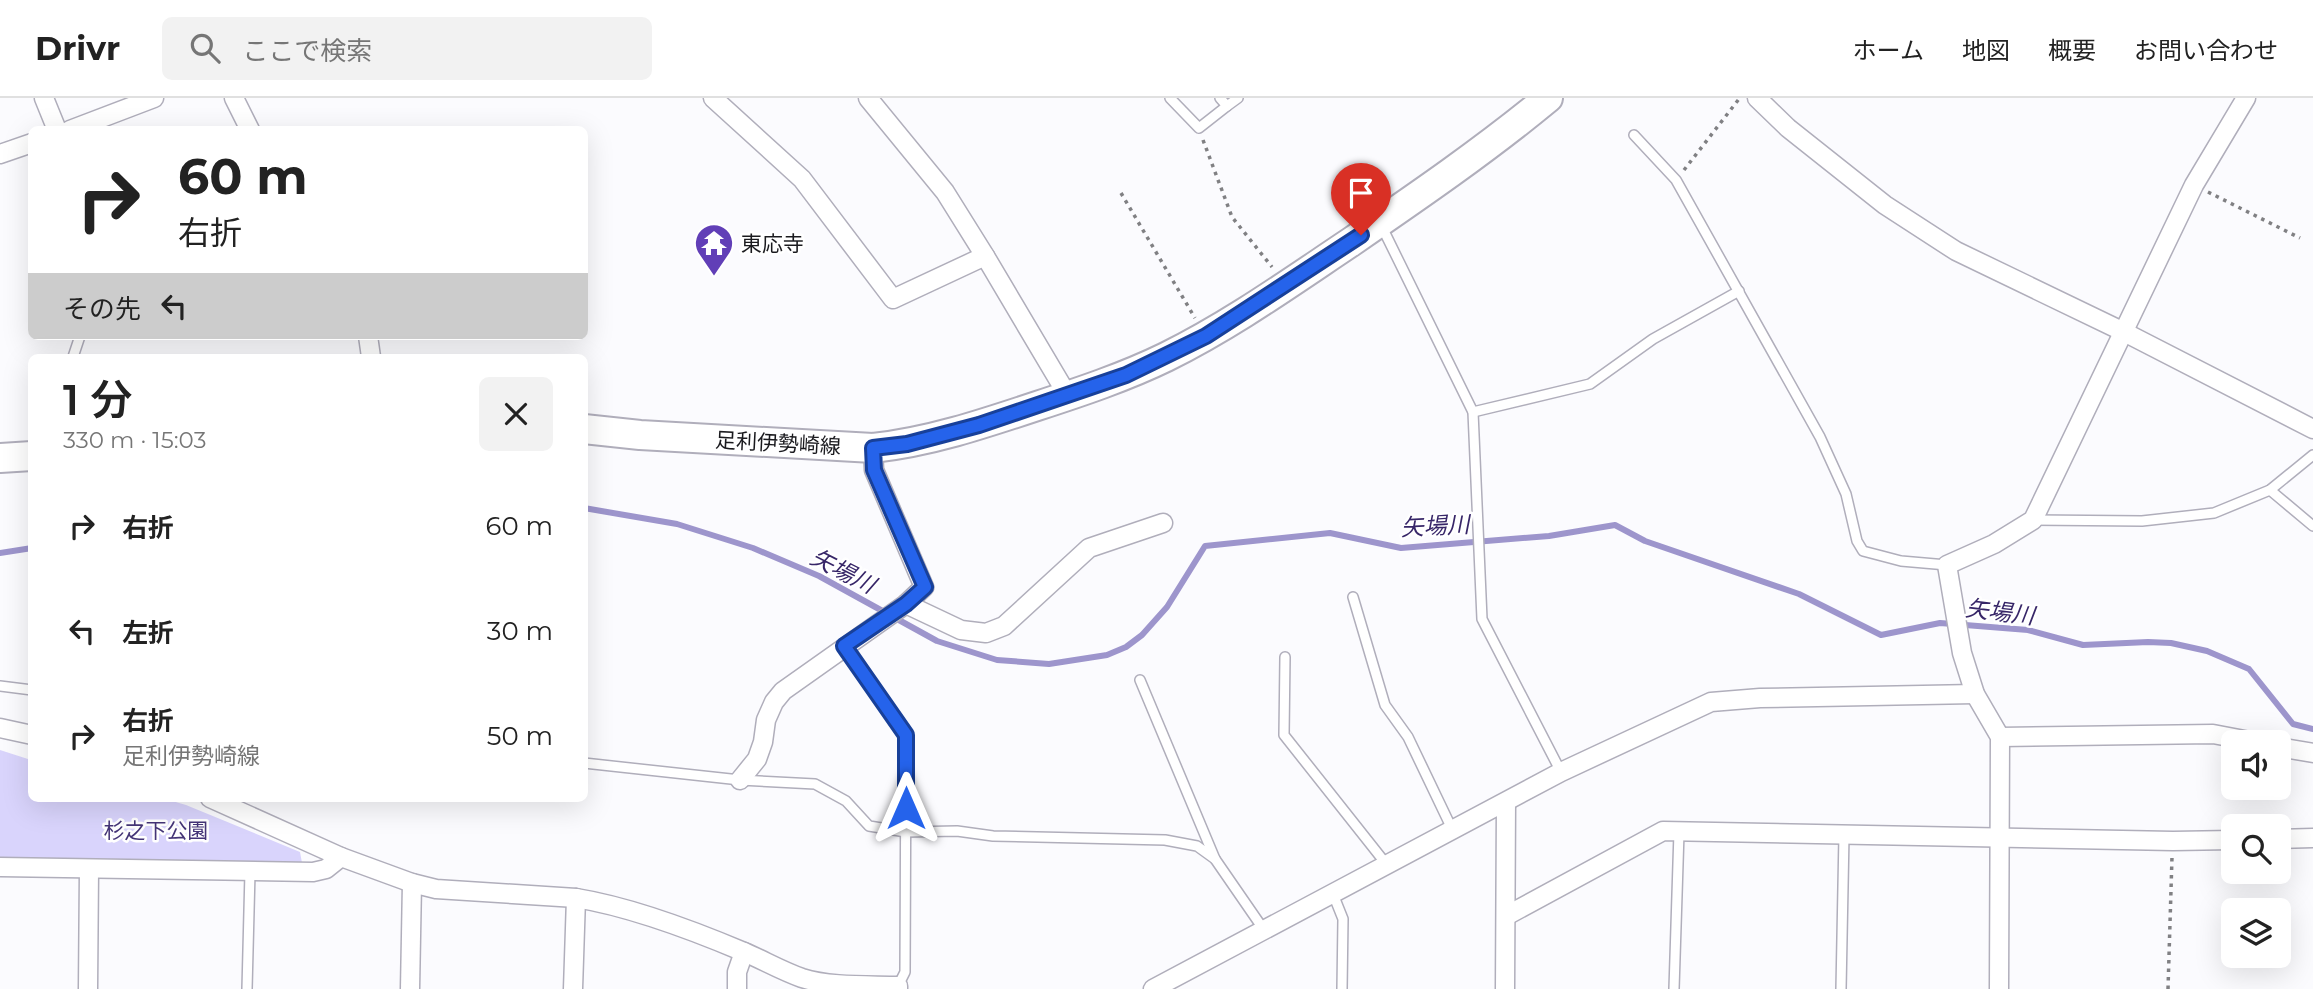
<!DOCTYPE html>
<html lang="ja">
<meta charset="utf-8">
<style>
:root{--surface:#fff;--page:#f2f2f2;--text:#222;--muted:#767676;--line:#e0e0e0}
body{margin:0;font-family:Montserrat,"Noto Sans JP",sans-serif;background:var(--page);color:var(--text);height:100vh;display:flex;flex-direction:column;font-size:26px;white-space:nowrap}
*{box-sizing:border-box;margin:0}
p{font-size:23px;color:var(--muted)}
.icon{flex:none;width:38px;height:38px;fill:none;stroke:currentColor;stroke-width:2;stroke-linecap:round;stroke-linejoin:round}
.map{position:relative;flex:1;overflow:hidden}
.side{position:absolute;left:28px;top:256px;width:560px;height:448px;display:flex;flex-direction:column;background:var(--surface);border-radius:10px;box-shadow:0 7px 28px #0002}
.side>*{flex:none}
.hud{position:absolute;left:28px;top:28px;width:560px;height:214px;border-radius:10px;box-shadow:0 7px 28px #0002;background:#fff;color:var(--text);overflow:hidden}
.buttons{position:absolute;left:2221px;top:632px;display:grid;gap:14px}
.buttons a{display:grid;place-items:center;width:70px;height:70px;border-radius:10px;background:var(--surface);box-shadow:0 7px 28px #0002;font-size:35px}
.pin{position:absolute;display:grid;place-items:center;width:60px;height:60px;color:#fff;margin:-72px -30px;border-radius:50% 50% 50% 0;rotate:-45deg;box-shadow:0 0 7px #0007}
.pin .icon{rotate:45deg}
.me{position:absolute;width:77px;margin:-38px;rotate:0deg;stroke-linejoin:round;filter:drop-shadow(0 0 5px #0008)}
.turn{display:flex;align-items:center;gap:24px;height:147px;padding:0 35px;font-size:32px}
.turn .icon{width:91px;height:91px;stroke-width:2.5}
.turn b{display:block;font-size:49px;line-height:60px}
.then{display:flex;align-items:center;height:66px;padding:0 35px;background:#0003;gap:14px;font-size:26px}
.round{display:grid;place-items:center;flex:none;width:74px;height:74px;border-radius:10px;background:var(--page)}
.summary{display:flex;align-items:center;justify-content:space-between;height:119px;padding:0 35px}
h1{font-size:42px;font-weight:600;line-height:52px}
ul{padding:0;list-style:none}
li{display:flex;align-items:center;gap:21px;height:105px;padding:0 35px}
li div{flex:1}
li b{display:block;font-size:26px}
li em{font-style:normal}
header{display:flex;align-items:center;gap:42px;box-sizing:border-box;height:98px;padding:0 35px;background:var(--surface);border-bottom:2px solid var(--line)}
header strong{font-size:33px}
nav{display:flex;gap:38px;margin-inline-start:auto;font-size:24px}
.search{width:490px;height:63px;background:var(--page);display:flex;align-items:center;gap:18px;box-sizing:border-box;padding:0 24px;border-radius:10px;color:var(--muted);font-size:26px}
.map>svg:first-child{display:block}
.green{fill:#d9d4fc}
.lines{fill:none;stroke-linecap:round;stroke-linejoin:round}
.stream{stroke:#9d95cc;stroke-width:6}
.lane-casing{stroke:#b0aebb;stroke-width:12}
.street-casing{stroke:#b0aebb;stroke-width:21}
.primary-casing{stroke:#b0aebb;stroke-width:32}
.path{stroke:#808083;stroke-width:3.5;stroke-dasharray:3.5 5;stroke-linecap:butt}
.lane{stroke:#fff;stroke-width:9}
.street{stroke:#fff;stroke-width:18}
.primary{stroke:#fff;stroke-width:28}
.route-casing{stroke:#184099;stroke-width:18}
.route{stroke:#2563eb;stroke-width:12}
.labels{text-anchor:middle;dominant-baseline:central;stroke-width:5;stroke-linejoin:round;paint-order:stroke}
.poi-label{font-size:21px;fill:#1a1a1e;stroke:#fff;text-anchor:start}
.street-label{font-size:21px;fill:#1a1a1e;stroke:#fff}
.park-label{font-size:21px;fill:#443477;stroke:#fff}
.water-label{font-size:23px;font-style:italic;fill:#372668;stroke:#fff}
</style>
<header>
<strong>Drivr</strong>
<div class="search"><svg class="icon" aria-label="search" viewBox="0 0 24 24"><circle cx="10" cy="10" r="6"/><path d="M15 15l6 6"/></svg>ここで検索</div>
<nav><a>ホーム</a><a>地図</a><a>概要</a><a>お問い合わせ</a></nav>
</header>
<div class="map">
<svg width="2313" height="891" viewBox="0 0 2313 891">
<rect width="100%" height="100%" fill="#fbfbfe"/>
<path class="green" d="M 0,652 L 31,662 L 32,700 L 162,700 L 186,707 L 300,754 L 302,765 L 0,761 Z"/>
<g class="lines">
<g class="stream">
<path d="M 584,410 L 677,426 L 753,450 L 819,478 L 937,543 L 997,562 L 1049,566 L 1107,557 L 1126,549 L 1142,537 L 1167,509 L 1205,448 L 1330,435 L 1401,450 L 1549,438 L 1615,427 L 1645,443 L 1799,496 L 1881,537 L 1940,525 L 2028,532 L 2083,547 L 2148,544 L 2171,545 L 2207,553 L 2249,571 L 2293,626 L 2313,631"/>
<path d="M 0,455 L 32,450"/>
</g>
<g class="lane-casing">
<g id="lane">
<path d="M 1170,0 L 1199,30 L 1227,8"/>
<path d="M 1220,0 L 1227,8 L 1238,0"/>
<path d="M 1634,37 L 1676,82 L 1820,339 L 1846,396 L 1857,443 L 1863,453 L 1901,463 L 1947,467"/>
<path d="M 1382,129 L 1473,314 L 1482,521 L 1561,674"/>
<path d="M 73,259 L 80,238"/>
<path d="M 1473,314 L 1590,286 L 1653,241 L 1739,193"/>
<path d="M 2270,392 L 2313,428"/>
<path d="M 2033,422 L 2142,423 L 2214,415 L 2270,392 L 2313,357"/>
<path d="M 1353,499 L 1385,607 L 1408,639 L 1453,733"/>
<path d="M 844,548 L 906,637 L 905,874 L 898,888"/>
<path d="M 1285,559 L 1284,637 L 1387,767"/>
<path d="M 1140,582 L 1215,761"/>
<path d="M 0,588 L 32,592"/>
<path d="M 584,665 L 740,682 L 815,686 L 846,703 L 869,728 L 906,734 L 957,733 L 993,738 L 1165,742 L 1197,748 L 1215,761 L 1264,832"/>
<path d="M 1333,796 L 1343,821 L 1342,891"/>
<path d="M 247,891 L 250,774"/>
<path d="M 1674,891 L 1679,734"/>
<path d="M 1841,891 L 1844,737"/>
</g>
</g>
<g class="street-casing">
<g id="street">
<path d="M 44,0 L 57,32"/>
<path d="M 234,0 L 250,32"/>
<path d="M 713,0 L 802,81 L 893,201 L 985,158"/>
<path d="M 868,0 L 945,94 L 985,158 L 1068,298"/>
<path d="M 1757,0 L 1788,30 L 1885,107 L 1956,153 L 2124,234 L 2313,331"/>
<path d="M 70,32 L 154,0"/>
<path d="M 0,56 L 32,45"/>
<path d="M 368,238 L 371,259"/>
<path d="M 906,506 L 961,532 L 986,535 L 1004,528 L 1089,450 L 1163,425"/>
<path d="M 0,630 L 32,637"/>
<path d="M 2000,639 L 2213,636 L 2255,644"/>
<path d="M 2278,649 L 2313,655"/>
<path d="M 740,682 L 757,661 L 763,644 L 766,622 L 774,604 L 783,593 L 906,506 L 924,489 L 874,372 L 873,350"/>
<path d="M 210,700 L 341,759 L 412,785 L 436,791 L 576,800 C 631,809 692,832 744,854 C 763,862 782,873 802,880 C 830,889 869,887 898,888 L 898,891"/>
<path d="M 2278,741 L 2313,740"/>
<path d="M 0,769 L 313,774 L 326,771 L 341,759"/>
<path d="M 1506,818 L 1663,733 L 2173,743 L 2233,742"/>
<path d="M 88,891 L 89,771"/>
<path d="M 410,891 L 412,785"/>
<path d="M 573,891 L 576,800"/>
<path d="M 737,891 L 737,874 L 744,854"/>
<path d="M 1153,891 L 1561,674 L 1711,604 L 1760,600 L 1975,596"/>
<path d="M 1505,891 L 1506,704"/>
<path d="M 1999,891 L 2000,639 L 1975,596 L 1962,555 L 1947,467 L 1994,446 L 2033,422 L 2194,87 L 2246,0"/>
</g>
</g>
<g class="primary-casing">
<g id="primary">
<path d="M 584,331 L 640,337 L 873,350 C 929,344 983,326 1037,308 C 1080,294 1125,279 1166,259 C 1231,227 1291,184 1351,144 C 1418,98 1485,52 1548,0"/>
<path d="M 0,360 L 32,358"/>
</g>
</g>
<g class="path">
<path d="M 1203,42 L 1232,119 L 1272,169"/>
<path d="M 1684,72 L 1739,1"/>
<path d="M 2208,94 L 2300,140"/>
<path d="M 1121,95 L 1195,220"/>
<path d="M 2168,891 L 2172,759"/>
</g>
<use href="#lane" class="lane"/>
<use href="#street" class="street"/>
<use href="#primary" class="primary"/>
</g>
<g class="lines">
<g class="route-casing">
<path id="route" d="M 906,710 L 906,637 L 844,548 L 906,506 L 925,489 L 874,372 L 873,350 L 907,346 L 979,327 L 1126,277 L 1206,238 L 1361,137"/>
</g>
<use href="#route" class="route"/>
</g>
<defs>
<g id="temple-pin" transform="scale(2.0125)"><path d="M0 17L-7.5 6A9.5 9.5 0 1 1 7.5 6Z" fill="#613fb7" stroke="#fff"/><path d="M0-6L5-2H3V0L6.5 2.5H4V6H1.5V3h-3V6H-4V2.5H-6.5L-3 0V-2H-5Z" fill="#fff"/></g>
</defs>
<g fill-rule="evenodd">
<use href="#temple-pin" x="714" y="145"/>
</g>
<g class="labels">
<g class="poi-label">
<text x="741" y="145">東応寺</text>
</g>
<g class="street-label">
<text transform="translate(778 345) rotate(3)">足利伊勢崎線</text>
</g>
<g class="park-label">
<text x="156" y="732">杉之下公園</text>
</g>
<g class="water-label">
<text transform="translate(1435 428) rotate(-3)">矢場川</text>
<text transform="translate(843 473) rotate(27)">矢場川</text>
<text transform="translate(2000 514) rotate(7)">矢場川</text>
</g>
</g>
</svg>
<div class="buttons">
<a><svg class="icon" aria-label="sound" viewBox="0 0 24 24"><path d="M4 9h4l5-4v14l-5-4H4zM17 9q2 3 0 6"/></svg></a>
<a><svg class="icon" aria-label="search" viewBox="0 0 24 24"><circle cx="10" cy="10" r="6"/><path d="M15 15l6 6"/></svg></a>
<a><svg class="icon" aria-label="layers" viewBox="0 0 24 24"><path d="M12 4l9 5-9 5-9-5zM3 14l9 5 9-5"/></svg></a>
</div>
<div class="pin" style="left:1361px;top:137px;background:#d93025"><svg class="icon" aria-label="arrive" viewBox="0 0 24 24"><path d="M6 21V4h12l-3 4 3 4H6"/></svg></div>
<svg class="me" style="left:906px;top:710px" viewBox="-20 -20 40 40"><path d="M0-17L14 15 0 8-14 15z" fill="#2563eb" stroke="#fff" stroke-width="4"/></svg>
<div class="hud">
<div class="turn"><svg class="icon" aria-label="right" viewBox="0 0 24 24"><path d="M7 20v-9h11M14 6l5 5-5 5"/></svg><div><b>60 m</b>右折</div></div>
<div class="then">その先<svg class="icon" aria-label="left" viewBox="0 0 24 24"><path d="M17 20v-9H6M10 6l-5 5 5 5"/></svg></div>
</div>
<section class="side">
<div class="summary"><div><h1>1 分</h1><p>330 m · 15:03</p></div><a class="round"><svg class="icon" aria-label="close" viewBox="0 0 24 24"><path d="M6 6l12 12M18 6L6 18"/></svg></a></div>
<ul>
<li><svg class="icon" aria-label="right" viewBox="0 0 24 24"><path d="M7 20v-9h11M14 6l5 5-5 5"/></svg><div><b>右折</b></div><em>60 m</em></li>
<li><svg class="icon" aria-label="left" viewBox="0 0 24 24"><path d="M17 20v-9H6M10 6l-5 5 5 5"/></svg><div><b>左折</b></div><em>30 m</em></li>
<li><svg class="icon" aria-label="right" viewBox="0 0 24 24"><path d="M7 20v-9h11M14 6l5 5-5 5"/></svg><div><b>右折</b><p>足利伊勢崎線</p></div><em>50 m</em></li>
</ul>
</section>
</div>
